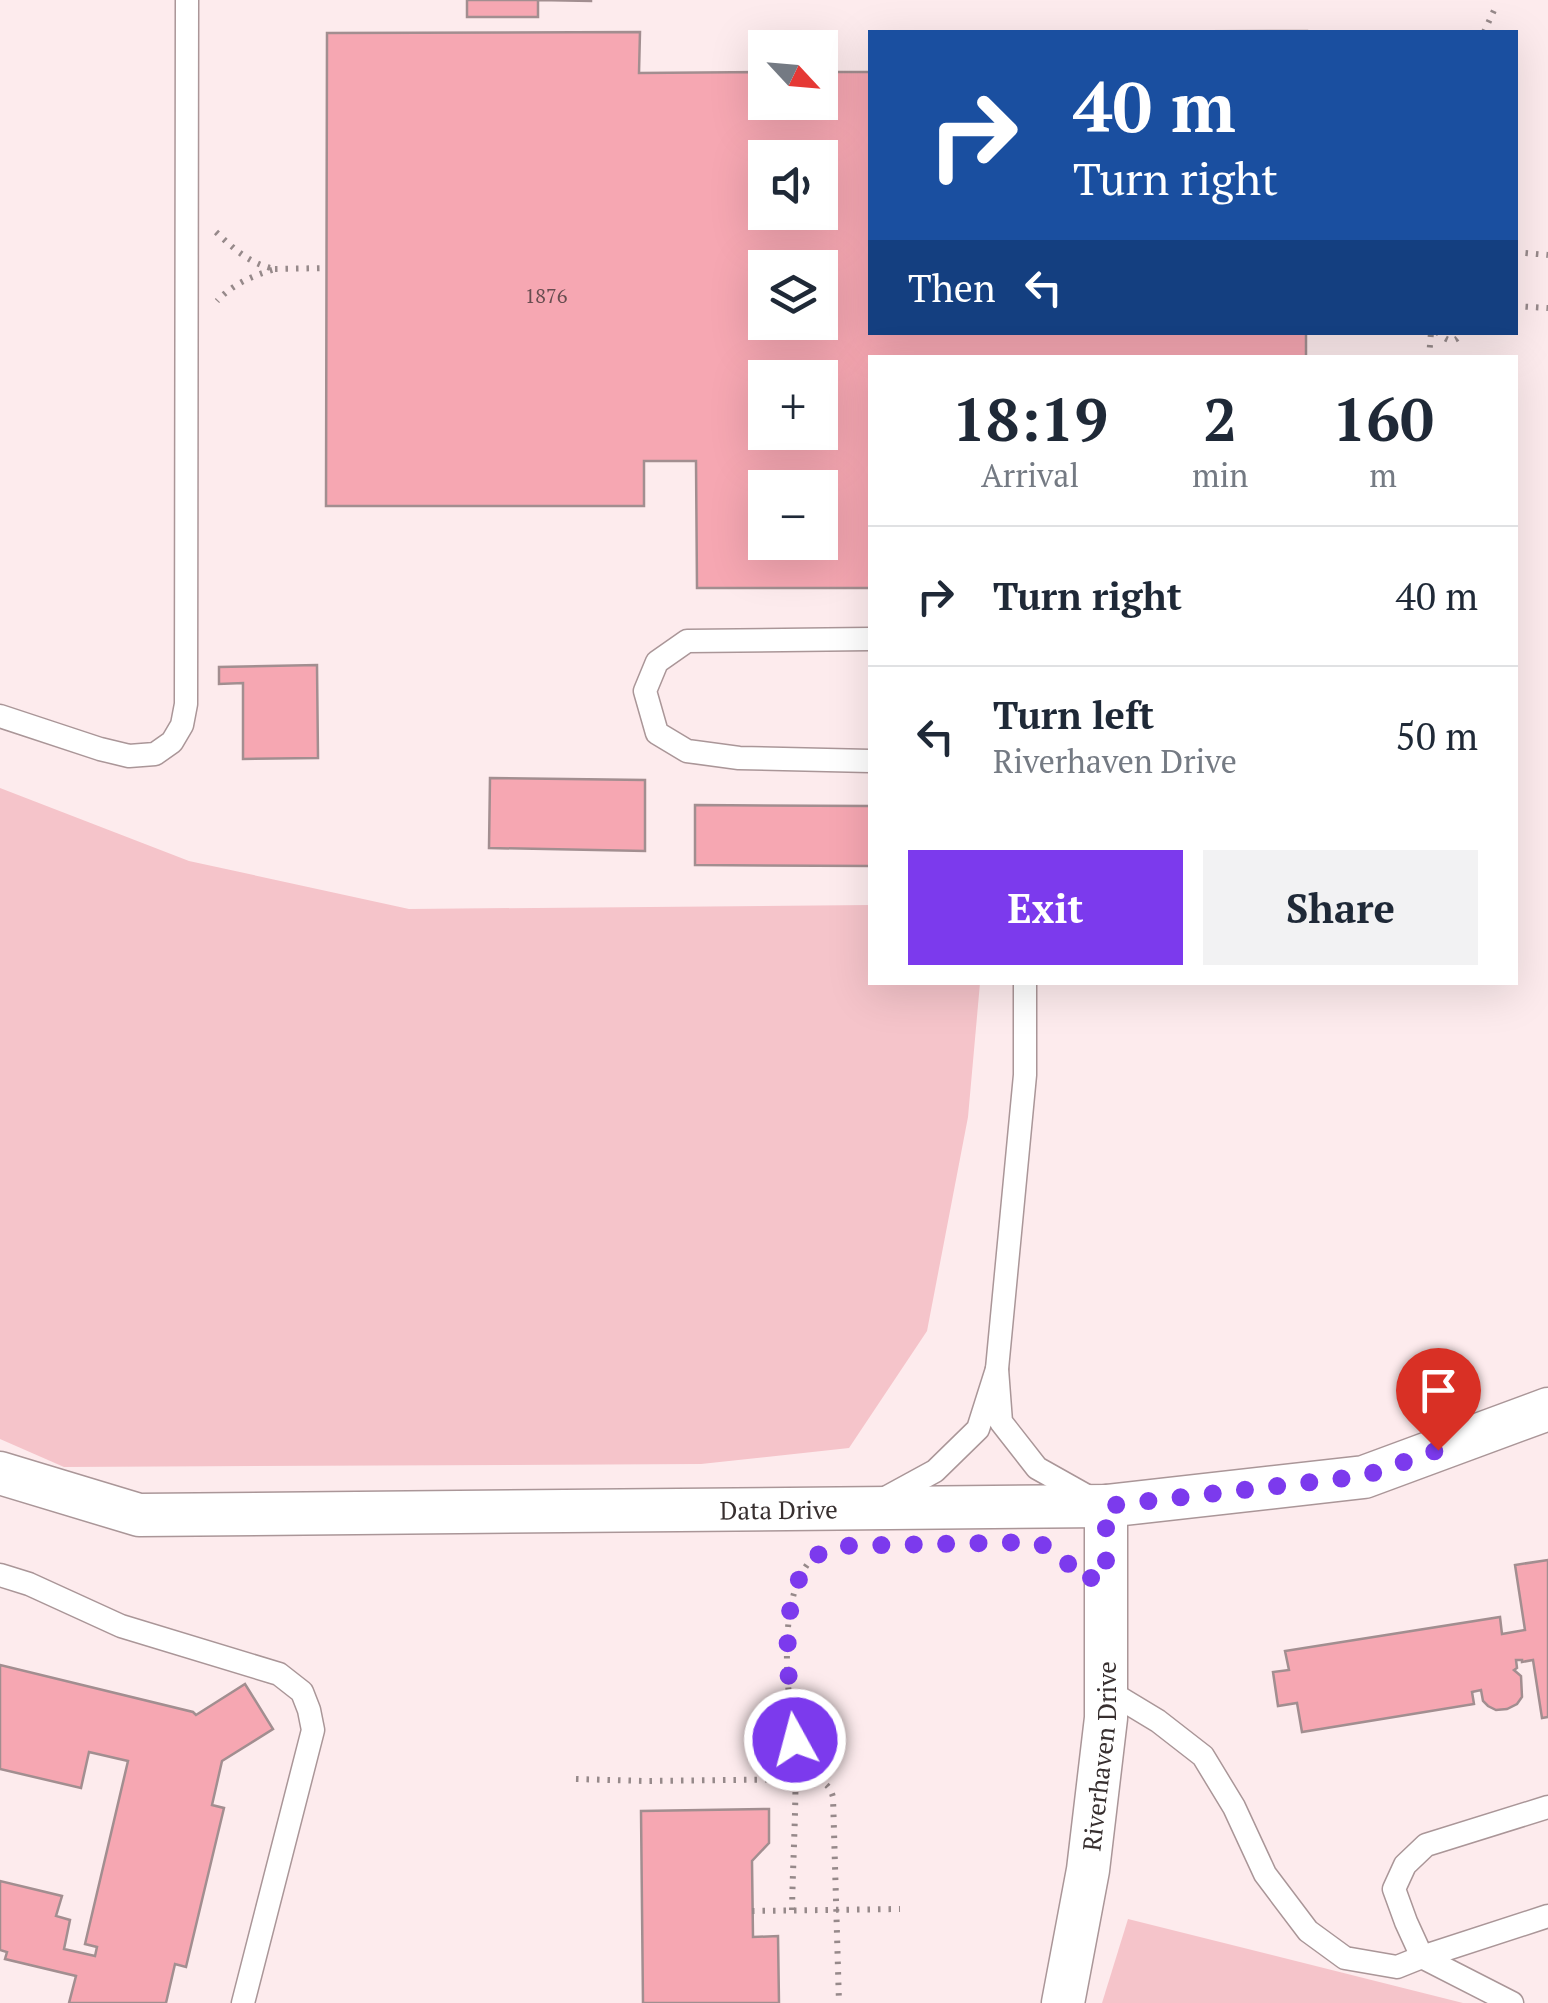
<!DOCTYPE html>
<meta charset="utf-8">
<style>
:root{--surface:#fff;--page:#f2f2f3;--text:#1f2937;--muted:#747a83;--line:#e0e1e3;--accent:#7c3aed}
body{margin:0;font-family:"PT Serif",serif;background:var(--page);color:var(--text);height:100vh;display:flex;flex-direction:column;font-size:38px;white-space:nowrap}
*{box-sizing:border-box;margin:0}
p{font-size:32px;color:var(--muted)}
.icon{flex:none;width:55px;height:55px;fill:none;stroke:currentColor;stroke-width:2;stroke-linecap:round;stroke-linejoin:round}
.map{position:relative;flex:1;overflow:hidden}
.side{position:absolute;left:868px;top:355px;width:650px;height:630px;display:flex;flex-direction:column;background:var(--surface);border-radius:0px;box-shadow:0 10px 40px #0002}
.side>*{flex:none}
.banner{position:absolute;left:868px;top:30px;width:650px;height:305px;border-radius:0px;box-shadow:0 10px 40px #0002;background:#1a4fa0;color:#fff;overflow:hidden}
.needle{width:65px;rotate:116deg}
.buttons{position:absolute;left:748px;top:30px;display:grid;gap:20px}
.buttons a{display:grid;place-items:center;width:90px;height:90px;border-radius:0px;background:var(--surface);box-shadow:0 10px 40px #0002;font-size:50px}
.pin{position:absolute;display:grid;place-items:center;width:85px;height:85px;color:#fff;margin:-102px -42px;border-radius:50% 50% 50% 0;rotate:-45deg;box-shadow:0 0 10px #0007}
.pin .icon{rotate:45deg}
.me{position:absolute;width:110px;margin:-55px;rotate:353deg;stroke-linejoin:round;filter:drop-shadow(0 0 8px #0008)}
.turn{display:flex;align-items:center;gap:35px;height:210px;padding:0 40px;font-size:45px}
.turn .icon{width:130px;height:130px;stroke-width:2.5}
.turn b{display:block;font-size:70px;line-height:85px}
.then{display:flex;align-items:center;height:95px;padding:0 40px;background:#0003;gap:20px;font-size:38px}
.eta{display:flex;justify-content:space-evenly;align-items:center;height:170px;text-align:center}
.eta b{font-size:60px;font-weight:700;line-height:70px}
.button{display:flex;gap:20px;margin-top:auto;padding:20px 40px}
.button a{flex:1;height:115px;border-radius:0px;background:var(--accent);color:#fff;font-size:40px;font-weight:700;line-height:115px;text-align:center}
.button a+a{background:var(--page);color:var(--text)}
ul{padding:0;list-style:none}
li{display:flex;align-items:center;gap:30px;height:140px;padding:0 40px;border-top:2px solid var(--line)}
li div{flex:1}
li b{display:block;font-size:38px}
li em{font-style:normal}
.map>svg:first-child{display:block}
.green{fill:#f5c4ca}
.building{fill:#f6a7b2;stroke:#a28e90;stroke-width:2.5;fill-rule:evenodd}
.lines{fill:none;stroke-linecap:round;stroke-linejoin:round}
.service-casing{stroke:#aa9698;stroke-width:25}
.minor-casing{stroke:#aa9698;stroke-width:45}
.path{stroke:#96898a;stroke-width:6;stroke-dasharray:2.5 8;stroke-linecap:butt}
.service{stroke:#fff;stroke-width:22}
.minor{stroke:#fff;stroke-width:42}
.route{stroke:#7c3aed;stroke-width:18;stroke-dasharray:0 32.4}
.labels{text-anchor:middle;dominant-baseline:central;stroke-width:8;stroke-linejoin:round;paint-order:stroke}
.number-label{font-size:20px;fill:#674d50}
.street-label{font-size:25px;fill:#372f2f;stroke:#fdebed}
</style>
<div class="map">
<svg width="1548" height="2003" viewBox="0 0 1548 2003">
<rect width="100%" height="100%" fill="#fdebed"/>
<g class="green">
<path d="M 0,788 L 189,861 L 409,909 L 870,905 L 870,982 L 980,983 L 968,1117 L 927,1331 L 849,1448 L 701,1464 L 64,1467 L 0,1439 Z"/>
<path d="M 1128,1919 L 1463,2003 L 1102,2003 Z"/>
</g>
<g class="building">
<path d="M 467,0 L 591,0 L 591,1 L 538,0 L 538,17 L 467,17 Z"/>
<path d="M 1307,31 L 1307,32 L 990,32 Z"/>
<path d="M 640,32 L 639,73 L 765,72 L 765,102 L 820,102 L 820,72 L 870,72 L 870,332 L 1306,332 L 1306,358 L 870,358 L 870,588 L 697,588 L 696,461 L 644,461 L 644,506 L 326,506 L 327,33 ZM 765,158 L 820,158 L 820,212 L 765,212 ZM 765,268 L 820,268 L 820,322 L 765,322 ZM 765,378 L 820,378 L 820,432 L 765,432 ZM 765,488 L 820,488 L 820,542 L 765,542 Z"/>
<path d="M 317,665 L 318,758 L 243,759 L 243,683 L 219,684 L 219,667 Z"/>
<path d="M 490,778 L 645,780 L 645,851 L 489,848 Z"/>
<path d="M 695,805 L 870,806 L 870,866 L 695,865 Z"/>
<path d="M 1548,1560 L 1548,1717 L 1542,1718 L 1533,1660 L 1522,1662 L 1522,1660 L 1516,1660 L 1517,1668 L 1514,1670 L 1521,1676 L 1522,1697 L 1517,1704 L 1507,1709 L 1496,1710 L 1488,1706 L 1483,1701 L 1481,1690 L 1472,1692 L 1474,1704 L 1302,1732 L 1297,1703 L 1278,1706 L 1273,1672 L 1289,1670 L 1285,1651 L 1500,1617 L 1502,1634 L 1525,1630 L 1515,1565 Z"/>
<path d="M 0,1665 L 193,1712 L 196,1715 L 245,1684 L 273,1729 L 222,1761 L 212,1805 L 224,1808 L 186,1967 L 175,1964 L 166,2003 L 69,2003 L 76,1976 L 5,1959 L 7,1952 L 0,1950 L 0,1881 L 62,1896 L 56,1916 L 70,1920 L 64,1949 L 95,1956 L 97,1947 L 85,1944 L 128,1761 L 89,1752 L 81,1788 L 0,1769 Z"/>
<path d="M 769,1809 L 769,1843 L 752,1861 L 753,1937 L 778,1936 L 779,2003 L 643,2003 L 641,1811 Z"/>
</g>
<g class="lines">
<g class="service-casing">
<g id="service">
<path d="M 870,639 L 687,641 L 657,662 L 645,691 L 657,733 L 687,751 L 739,758 L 870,761"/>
<path d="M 0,716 L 100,749 L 129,756 L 155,754 L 172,742 L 182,725 L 186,704 L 187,0"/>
<path d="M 997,1369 L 1025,1075 L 1025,982"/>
<path d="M 880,1501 L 935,1471 L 978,1429 L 997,1369 L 1001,1422 L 1037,1468 L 1094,1500"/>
<path d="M 0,1575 L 29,1584 L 121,1626 L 279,1674 L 302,1692 L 309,1710 L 313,1730 L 243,2003"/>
<path d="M 1105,1689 L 1158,1721 L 1203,1756 L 1234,1807 L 1265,1874 L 1308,1931 L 1345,1958 L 1397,1967 L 1422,1957 L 1512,2003"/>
<path d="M 1548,1807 L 1426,1845 L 1405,1865 L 1394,1889 L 1406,1922 L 1422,1957 L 1548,1916"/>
</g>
</g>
<g class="minor-casing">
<g id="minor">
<path id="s1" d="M 0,1473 L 139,1515 L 1106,1506 L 1364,1477 L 1548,1409"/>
<path id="s2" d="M 1063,2003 L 1088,1870 L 1106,1718 L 1106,1506"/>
</g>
</g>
<g class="path">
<path d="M 1484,32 L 1496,6"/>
<path d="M 216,232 C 234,249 250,264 275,269 C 252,276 233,284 217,301"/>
<path d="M 1515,252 L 1548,255"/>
<path d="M 275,269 L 326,268"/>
<path d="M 1515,306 L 1548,308"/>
<path d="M 1437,332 C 1446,340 1455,346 1462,332"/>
<path d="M 1429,358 L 1431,332"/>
<path d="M 576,1779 L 645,1781 L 814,1779 C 825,1782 830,1786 833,1797 L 839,2003"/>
<path d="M 792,1910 C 793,1854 797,1798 795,1741 C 795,1726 791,1711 789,1696 C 785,1653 782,1569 827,1548"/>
<path d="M 752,1911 L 900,1909"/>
</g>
<use href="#service" class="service"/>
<use href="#minor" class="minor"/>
</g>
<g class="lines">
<path class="route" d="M 795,1740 C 790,1687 768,1565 836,1546 L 1035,1542 C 1058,1551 1066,1553 1074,1578 L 1106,1578 L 1106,1506 L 1364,1476 L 1438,1450"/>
</g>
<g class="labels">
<g class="number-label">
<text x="546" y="295">1876</text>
</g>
<g class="street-label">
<text stroke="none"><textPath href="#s1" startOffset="785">Data Drive</textPath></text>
<text stroke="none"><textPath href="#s2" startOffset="250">Riverhaven Drive</textPath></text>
</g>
</g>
</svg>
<div class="buttons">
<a><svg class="needle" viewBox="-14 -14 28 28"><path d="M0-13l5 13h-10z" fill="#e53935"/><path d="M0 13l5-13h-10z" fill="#747a83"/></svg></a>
<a><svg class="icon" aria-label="sound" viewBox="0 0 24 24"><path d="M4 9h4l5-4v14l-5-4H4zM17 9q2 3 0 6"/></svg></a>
<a><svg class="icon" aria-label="layers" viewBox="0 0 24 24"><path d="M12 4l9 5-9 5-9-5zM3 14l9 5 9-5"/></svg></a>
<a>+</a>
<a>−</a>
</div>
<div class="pin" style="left:1438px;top:1450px;background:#d93025"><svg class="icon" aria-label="arrive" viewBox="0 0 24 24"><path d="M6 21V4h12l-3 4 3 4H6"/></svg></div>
<svg class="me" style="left:795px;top:1740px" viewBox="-20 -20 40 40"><circle r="17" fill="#7c3aed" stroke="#fff" stroke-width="3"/><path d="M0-11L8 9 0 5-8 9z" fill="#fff"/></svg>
<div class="banner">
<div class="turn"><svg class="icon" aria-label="right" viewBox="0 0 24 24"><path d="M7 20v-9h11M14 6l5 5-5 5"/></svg><div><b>40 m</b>Turn right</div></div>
<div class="then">Then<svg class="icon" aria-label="left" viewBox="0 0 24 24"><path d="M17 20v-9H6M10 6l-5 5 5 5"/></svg></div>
</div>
<section class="side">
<div class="eta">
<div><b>18:19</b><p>Arrival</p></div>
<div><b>2</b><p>min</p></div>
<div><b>160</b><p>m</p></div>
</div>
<ul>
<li><svg class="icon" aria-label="right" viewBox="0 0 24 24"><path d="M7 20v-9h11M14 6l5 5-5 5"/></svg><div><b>Turn right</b></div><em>40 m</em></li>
<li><svg class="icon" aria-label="left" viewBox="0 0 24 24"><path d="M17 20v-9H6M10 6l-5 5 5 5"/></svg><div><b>Turn left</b><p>Riverhaven Drive</p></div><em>50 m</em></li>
</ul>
<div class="button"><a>Exit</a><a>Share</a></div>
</section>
</div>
